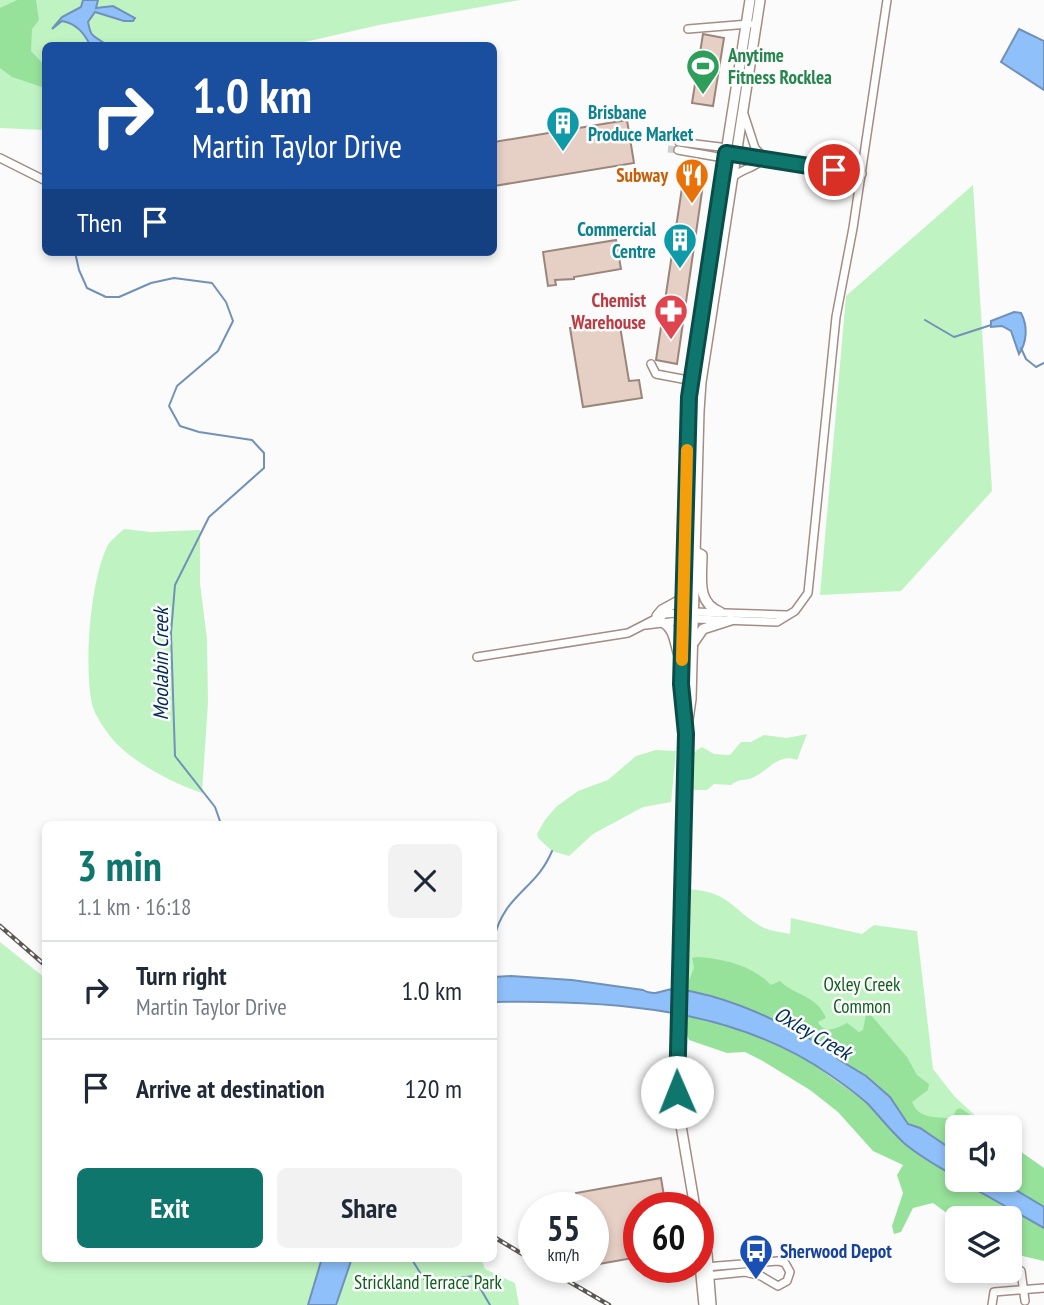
<!DOCTYPE html>
<meta charset="utf-8">
<style>
:root{--surface:#fff;--page:#f2f2f3;--text:#1f2937;--muted:#747a83;--line:#e0e1e3;--accent:#0f766e}
body{margin:0;font-family:"PT Sans Narrow",sans-serif;background:var(--page);color:var(--text);height:100vh;display:flex;flex-direction:column;font-size:26px;white-space:nowrap}
*{box-sizing:border-box;margin:0}
p{font-size:23px;color:var(--muted)}
.icon{flex:none;width:38px;height:38px;fill:none;stroke:currentColor;stroke-width:2;stroke-linecap:round;stroke-linejoin:round}
.map{position:relative;flex:1;overflow:hidden}
.details{position:absolute;left:42px;top:821px;width:455px;height:441px;display:flex;flex-direction:column;background:var(--surface);border-radius:10px;box-shadow:0 4px 10px #0003}
.details>*{flex:none}
.top-card{position:absolute;left:42px;top:42px;width:455px;height:214px;border-radius:10px;box-shadow:0 4px 10px #0003;background:#1a4fa0;color:#fff;overflow:hidden}
.controls{position:absolute;left:945px;top:1115px;display:grid;gap:14px}
.controls a{display:grid;place-items:center;width:77px;height:77px;border-radius:10px;background:var(--surface);box-shadow:0 4px 10px #0003;font-size:35px}
.speed{position:absolute;left:518px;top:1192px;display:flex;gap:14px;font-size:35px;font-weight:700;text-align:center}
.speed>*{display:grid;place-content:center;width:91px;height:91px;border-radius:50%;background:var(--surface);box-shadow:0 4px 10px #0003;line-height:1}
.speed small{font-size:18px;font-weight:400}
.speed .limit{border:10px solid #d22;background:#fff;color:#111}
.pin{position:absolute;display:grid;place-items:center;width:60px;height:60px;color:#fff;margin:-30px;border:4px solid #fff;border-radius:50%;box-shadow:0 2px 7px #0007}
.me{position:absolute;width:77px;margin:-38px;rotate:359deg;stroke-linejoin:round;filter:drop-shadow(0 0 5px #0008)}
.turn{display:flex;align-items:center;gap:24px;height:147px;padding:0 35px;font-size:32px}
.turn .icon{width:91px;height:91px;stroke-width:2.5}
.turn b{display:block;font-size:49px;line-height:60px}
.then{display:flex;align-items:center;height:66px;padding:0 35px;background:#0003;gap:14px;font-size:26px}
.round{display:grid;place-items:center;flex:none;width:74px;height:74px;border-radius:10px;background:var(--page)}
.head{display:flex;align-items:center;justify-content:space-between;height:119px;padding:0 35px}
h1{font-size:42px;font-weight:700;line-height:52px;color:var(--accent)}
.primary-button{display:flex;gap:14px;margin-top:auto;padding:14px 35px}
.primary-button a{flex:1;height:80px;border-radius:10px;background:var(--accent);color:#fff;font-size:28px;font-weight:700;line-height:80px;text-align:center}
.primary-button a+a{background:var(--page);color:var(--text)}
ul{padding:0;list-style:none}
li{display:flex;align-items:center;gap:21px;height:98px;padding:0 35px;border-top:2px solid var(--line)}
li div{flex:1}
li b{display:block;font-size:26px}
li em{font-style:normal}
.map>svg:first-child{display:block}
.green{fill:#c0f3c2}
.forest{fill:#97e29b}
.water{fill:#8fc0fa;stroke:#7191b8;stroke-width:2}
.lines{fill:none;stroke-linecap:round;stroke-linejoin:round}
.stream{stroke:#7191b8;stroke-width:2}
.building{fill:#e6cfc5;stroke:#9b867c;stroke-width:2}
.minor-tunnel{stroke:#d1d0cf;stroke-width:7;stroke-dasharray:7 3.5;stroke-linecap:butt}
.minor-casing{stroke:#a38d84;stroke-width:10}
.major-casing{stroke:#a38d84;stroke-width:12}
.minor{stroke:#fff;stroke-width:7}
.major{stroke:#fff;stroke-width:9}
.rail-casing{stroke:#5d5754;stroke-width:4.5}
.rail{stroke:#fbfbfb;stroke-width:2;stroke-dasharray:5;stroke-linecap:butt}
.route-casing{stroke:#0a4d48;stroke-width:18}
.route{stroke:#0f766e;stroke-width:12}
.slow{stroke:#f59e0b;stroke-width:12}
.labels{text-anchor:middle;dominant-baseline:central;stroke-width:5;stroke-linejoin:round;paint-order:stroke}
.leisure-label{font-size:19px;font-weight:bold;fill:#27864d;stroke:#fbfbfb;text-anchor:start}
.culture-label{font-size:19px;font-weight:bold;fill:#0d838f;stroke:#fbfbfb;text-anchor:start}
.food-label{font-size:19px;font-weight:bold;fill:#c56008;stroke:#fbfbfb;text-anchor:end}
.health-label{font-size:19px;font-weight:bold;fill:#be3a42;stroke:#fbfbfb;text-anchor:end}
.park-label{font-size:19px;fill:#0f5e1e;stroke:#fbfbfb}
.transit-label{font-size:19px;font-weight:bold;fill:#164399;stroke:#fbfbfb;text-anchor:start}
.water-label{font-size:21px;font-style:italic;fill:#002b57;stroke:#fbfbfb}
</style>
<div class="map">
<svg width="1044" height="1305" viewBox="0 0 1044 1305">
<rect width="100%" height="100%" fill="#fbfbfb"/>
<g class="green">
<path d="M 0,0 L 520,0 L 379,25 L 292,45 L 46,46 L 45,130 L 0,128 Z"/>
<path d="M 973,185 L 992,491 L 901,591 L 820,595 L 846,296 Z"/>
<path d="M 124,529 L 151,532 L 200,530 L 200,583 L 207,639 L 208,702 L 202,793 C 172,783 125,759 107,732 C 102,725 94,713 92,704 C 84,665 90,585 106,549 C 109,541 118,535 124,529 Z"/>
<path d="M 807,734 L 797,760 C 778,752 768,772 752,778 C 743,781 740,778 731,785 L 714,784 L 707,790 L 692,790 L 694,752 L 702,747 L 714,754 L 730,755 L 741,742 L 751,742 L 764,735 L 787,738 Z"/>
<path d="M 656,750 L 676,751 L 671,802 L 643,807 L 593,834 L 569,856 L 552,851 L 538,838 L 537,834 L 545,820 L 557,806 L 578,791 L 608,780 L 636,756 Z"/>
<path d="M 688,889 C 730,892 730,908 762,927 C 770,931 781,932 790,934 L 791,918 L 862,934 L 874,925 L 917,931 L 933,1069 L 955,1097 L 988,1127 L 957,1127 L 957,1153 L 720,998 L 685,990 Z"/>
<path d="M 0,942 L 45,978 L 46,1258 L 322,1258 L 308,1305 L 0,1305 Z"/>
<path d="M 352,1258 L 481,1258 L 485,1269 L 515,1283 L 519,1305 L 336,1305 Z"/>
</g>
<g class="forest">
<path d="M 17,0 L 36,0 L 39,20 L 32,29 L 31,51 L 45,66 L 45,88 L 12,77 L 0,68 L 0,8 Z"/>
<path d="M 697,957 C 724,959 752,965 771,985 L 780,981 C 795,996 817,995 826,1018 L 818,1022 C 825,1035 837,1028 847,1023 L 859,1032 L 863,1030 L 866,1014 L 871,1015 L 907,1057 L 917,1075 L 929,1084 L 928,1090 L 912,1102 C 919,1120 936,1116 952,1119 L 956,1110 L 960,1108 L 989,1127 L 957,1127 L 957,1153 L 920,1128 L 908,1124 L 890,1097 L 866,1076 L 838,1059 L 829,1045 C 823,1042 819,1043 813,1040 C 774,1017 730,1000 685,990 L 694,968 L 692,958 Z"/>
<path d="M 684,1015 L 761,1036 L 798,1054 L 866,1102 L 904,1143 L 957,1180 L 1044,1228 L 1044,1261 L 1010,1253 L 1010,1218 L 974,1218 L 966,1211 L 966,1218 L 957,1218 L 957,1237 L 948,1214 L 933,1203 L 913,1208 L 901,1232 L 894,1234 L 892,1226 L 903,1193 L 897,1175 L 903,1165 L 873,1151 L 838,1112 L 810,1090 L 761,1060 L 745,1052 L 727,1053 L 689,1040 L 684,1028 Z"/>
<path d="M 1010,1144 L 1044,1168 L 1044,1207 L 999,1180 L 1010,1180 Z"/>
</g>
<g class="water">
<path d="M 83,0 L 98,0 L 96,8 L 113,6 L 135,18 L 133,21 L 124,21 L 95,12 L 88,22 C 91,38 93,35 104,43 L 104,45 L 90,45 C 84,33 77,24 62,21 L 52,29 L 62,17 L 81,7 Z"/>
<path d="M 1019,29 L 1044,41 L 1044,90 L 1001,62 Z"/>
<path d="M 1014,312 L 1021,313 C 1028,326 1027,342 1019,354 L 1011,331 L 1002,326 L 991,327 L 991,321 Z"/>
<path d="M 511,976 L 572,980 L 643,990 C 655,997 661,990 673,989 C 680,989 688,991 694,992 C 737,1001 776,1020 814,1041 C 819,1043 823,1042 829,1045 L 838,1059 L 866,1076 L 890,1097 L 908,1124 L 920,1128 L 957,1153 L 957,1178 C 940,1167 920,1157 904,1143 C 891,1131 880,1117 868,1104 C 857,1094 843,1084 830,1075 C 734,1007 607,1000 494,1002 L 494,977 Z"/>
<path d="M 959,1180 L 999,1180 L 1044,1207 L 1044,1228 Z"/>
<path d="M 322,1258 L 352,1258 L 336,1305 L 308,1305 Z"/>
</g>
<g class="lines">
<g class="stream">
<path d="M 75,252 L 79,270 L 87,288 L 106,297 L 119,297 L 151,283 L 174,278 L 212,283 L 226,302 L 233,321 L 218,351 L 177,386 L 169,406 L 180,426 L 199,432 L 252,440 L 264,453 L 264,468 L 209,517 L 175,585 L 171,633 L 175,756 L 215,807 L 221,824"/>
<path d="M 925,320 L 954,337 L 991,325"/>
<path d="M 1021,348 L 1026,359 L 1036,367 L 1044,363"/>
<path d="M 494,938 C 505,893 536,890 552,851"/>
<path d="M 411,1258 L 424,1279 L 435,1281 L 473,1276 L 490,1305"/>
</g>
</g>
<g class="building">
<path d="M 703,34 L 724,38 L 713,106 L 692,103 Z"/>
<path d="M 627,120 L 634,163 L 494,186 L 494,142 Z"/>
<path d="M 685,168 L 705,171 L 677,364 L 656,360 Z"/>
<path d="M 616,240 L 621,269 L 574,277 L 574,279 L 555,280 L 556,285 L 548,286 L 543,252 Z"/>
<path d="M 619,320 L 629,381 L 639,380 L 642,398 L 583,407 L 570,328 Z"/>
<path d="M 661,1178 L 666,1208 L 639,1208 L 639,1257 L 593,1265 L 593,1208 L 578,1208 L 576,1193 Z"/>
</g>
<g class="lines">
<path class="minor-tunnel" d="M 668,149 L 678,150"/>
<g class="minor-casing">
<g id="minor">
<path d="M 688,29 L 749,24"/>
<path d="M 743,111 L 755,148 L 764,158"/>
<path d="M 679,142 L 720,147 L 726,153"/>
<path d="M 678,150 L 718,157 L 726,153 L 764,158 L 862,174"/>
<path d="M 0,158 L 46,181"/>
<path d="M 733,177 C 743,168 756,168 764,158"/>
<path d="M 651,364 L 656,374 L 693,381"/>
<path d="M 646,625 L 694,619 L 777,622 L 795,611 L 808,593 L 836,317 L 853,228 L 887,0"/>
<path d="M 477,657 L 628,633 L 665,614 L 694,612 L 786,615"/>
<path d="M 705,1267 L 778,1261 L 785,1263 L 790,1272 L 787,1281 L 778,1286 L 761,1276 L 745,1272 L 706,1276"/>
<path d="M 1021,1271 L 1025,1301"/>
<path d="M 992,1305 L 994,1292 L 1044,1288"/>
</g>
</g>
<g class="major-casing">
<g id="major">
<path d="M 696,552 L 702,555 C 702,578 696,602 720,612"/>
<path d="M 657,616 L 662,610 L 684,598"/>
<path d="M 662,622 C 676,629 674,644 680,658"/>
<path d="M 694,642 L 703,629 L 731,620"/>
<path d="M 683,725 L 681,684 L 690,381 L 750,0"/>
<path d="M 695,1208 L 678,1108 L 676,1059 L 686,734 L 691,699 L 699,411 L 701,382 L 760,0"/>
<path d="M 698,1219 L 707,1254 L 711,1305"/>
<path d="M 698,1244 L 704,1305"/>
</g>
</g>
<use href="#minor" class="minor"/>
<use href="#major" class="major"/>
<g class="rail-casing">
<g id="rail">
<path d="M 0,926 L 46,966"/>
<path d="M 494,1237 L 534,1261"/>
<path d="M 544,1267 L 609,1305"/>
</g>
</g>
<use href="#rail" class="rail"/>
</g>
<g class="lines">
<g class="route-casing">
<path id="route" d="M 677,1092 L 686,734 L 681,684 L 689,397 L 726,153 L 834,170"/>
</g>
<use href="#route" class="route"/>
<path class="slow" d="M 682,660 L 687,450"/>
</g>
<defs>
<g id="stadium-pin" transform="scale(1.75)"><path d="M0 17L-7.5 6A9.5 9.5 0 1 1 7.5 6Z" fill="#2e9e5b" stroke="#fbfbfb"/><path d="M0-5a6.5 5 0 1 0 0 10a6.5 5 0 1 0 0-10ZM-3.5-1.8h7v3.6h-7Z" fill="#fff"/></g>
<g id="building-pin" transform="scale(1.75)"><path d="M0 17L-7.5 6A9.5 9.5 0 1 1 7.5 6Z" fill="#0f9aa8" stroke="#fbfbfb"/><path d="M-4-6H4V6H1V3H-1V6H-4ZM-2.5-4.3h1.7v1.8h-1.7ZM.8-4.3h1.7v1.8H.8ZM-2.5-1h1.7V.8h-1.7ZM.8-1h1.7V.8H.8Z" fill="#fff"/></g>
<g id="restaurant-pin" transform="scale(1.75)"><path d="M0 17L-7.5 6A9.5 9.5 0 1 1 7.5 6Z" fill="#e8710a" stroke="#fbfbfb"/><path d="M-5-6h1v4h1v-4h1v4h1v-4h1v5L-1.5 .5V6h-2V.5L-5-1ZM5-6V6H3V1.5H1.5Q1.5-4 5-6Z" fill="#fff"/></g>
<g id="pharmacy-pin" transform="scale(1.75)"><path d="M0 17L-7.5 6A9.5 9.5 0 1 1 7.5 6Z" fill="#e0444e" stroke="#fbfbfb"/><path d="M-2-6h4v4h4v4h-4v4h-4v-4h-4v-4h4Z" fill="#fff"/></g>
<g id="bus-pin" transform="scale(1.75)"><path d="M0 17L-7.5 6A9.5 9.5 0 1 1 7.5 6Z" fill="#1a4fb4" stroke="#fbfbfb"/><path d="M-5-6H5V4H4V6H2V4H-2V6H-4V4H-5ZM-3.5-4V0h7V-4ZM-3.5 1.2v1.5H-2V1.2ZM2 1.2v1.5H3.5V1.2Z" fill="#fff"/></g>
</defs>
<g fill-rule="evenodd">
<use href="#stadium-pin" x="703" y="66"/>
<use href="#building-pin" x="563" y="123"/>
<use href="#restaurant-pin" x="692" y="175"/>
<use href="#building-pin" x="680" y="240"/>
<use href="#pharmacy-pin" x="671" y="311"/>
<use href="#bus-pin" x="756" y="1251"/>
</g>
<g class="labels">
<g class="leisure-label">
<text x="728" y="55">Anytime<tspan x="728" dy="22">Fitness Rocklea</tspan></text>
</g>
<g class="culture-label">
<text x="588" y="112">Brisbane<tspan x="588" dy="22">Produce Market</tspan></text>
<text x="656" y="229" text-anchor="end">Commercial<tspan x="656" dy="22">Centre</tspan></text>
</g>
<g class="food-label">
<text x="668" y="175">Subway</text>
</g>
<g class="health-label">
<text x="646" y="300">Chemist<tspan x="646" dy="22">Warehouse</tspan></text>
</g>
<g class="park-label">
<text x="862" y="984">Oxley Creek<tspan x="862" dy="22">Common</tspan></text>
<text x="428" y="1282">Strickland Terrace Park</text>
</g>
<g class="transit-label">
<text x="780" y="1251">Sherwood Depot</text>
</g>
<g class="water-label">
<text transform="translate(160 664) rotate(-90)">Moolabin Creek</text>
<text transform="translate(813 1033) rotate(30)">Oxley Creek</text>
</g>
</g>
</svg>
<div class="controls">
<a><svg class="icon" aria-label="sound" viewBox="0 0 24 24"><path d="M4 9h4l5-4v14l-5-4H4zM17 9q2 3 0 6"/></svg></a>
<a><svg class="icon" aria-label="layers" viewBox="0 0 24 24"><path d="M12 4l9 5-9 5-9-5zM3 14l9 5 9-5"/></svg></a>
</div>
<div class="speed"><div>55<small>km/h</small></div><div class="limit">60</div></div>
<div class="pin" style="left:834px;top:170px;background:#d93025"><svg class="icon" aria-label="arrive" viewBox="0 0 24 24"><path d="M6 21V4h12l-3 4 3 4H6"/></svg></div>
<svg class="me" style="left:677px;top:1092px" viewBox="-20 -20 40 40"><circle r="19" fill="#fff"/><path d="M0-13L10 11 0 6-10 11z" fill="#0f766e"/></svg>
<div class="top-card">
<div class="turn"><svg class="icon" aria-label="right" viewBox="0 0 24 24"><path d="M7 20v-9h11M14 6l5 5-5 5"/></svg><div><b>1.0 km</b>Martin Taylor Drive</div></div>
<div class="then">Then<svg class="icon" aria-label="arrive" viewBox="0 0 24 24"><path d="M6 21V4h12l-3 4 3 4H6"/></svg></div>
</div>
<section class="details">
<div class="head"><div><h1>3 min</h1><p>1.1 km · 16:18</p></div><a class="round"><svg class="icon" aria-label="close" viewBox="0 0 24 24"><path d="M6 6l12 12M18 6L6 18"/></svg></a></div>
<ul>
<li><svg class="icon" aria-label="right" viewBox="0 0 24 24"><path d="M7 20v-9h11M14 6l5 5-5 5"/></svg><div><b>Turn right</b><p>Martin Taylor Drive</p></div><em>1.0 km</em></li>
<li><svg class="icon" aria-label="arrive" viewBox="0 0 24 24"><path d="M6 21V4h12l-3 4 3 4H6"/></svg><div><b>Arrive at destination</b></div><em>120 m</em></li>
</ul>
<div class="primary-button"><a>Exit</a><a>Share</a></div>
</section>
</div>
